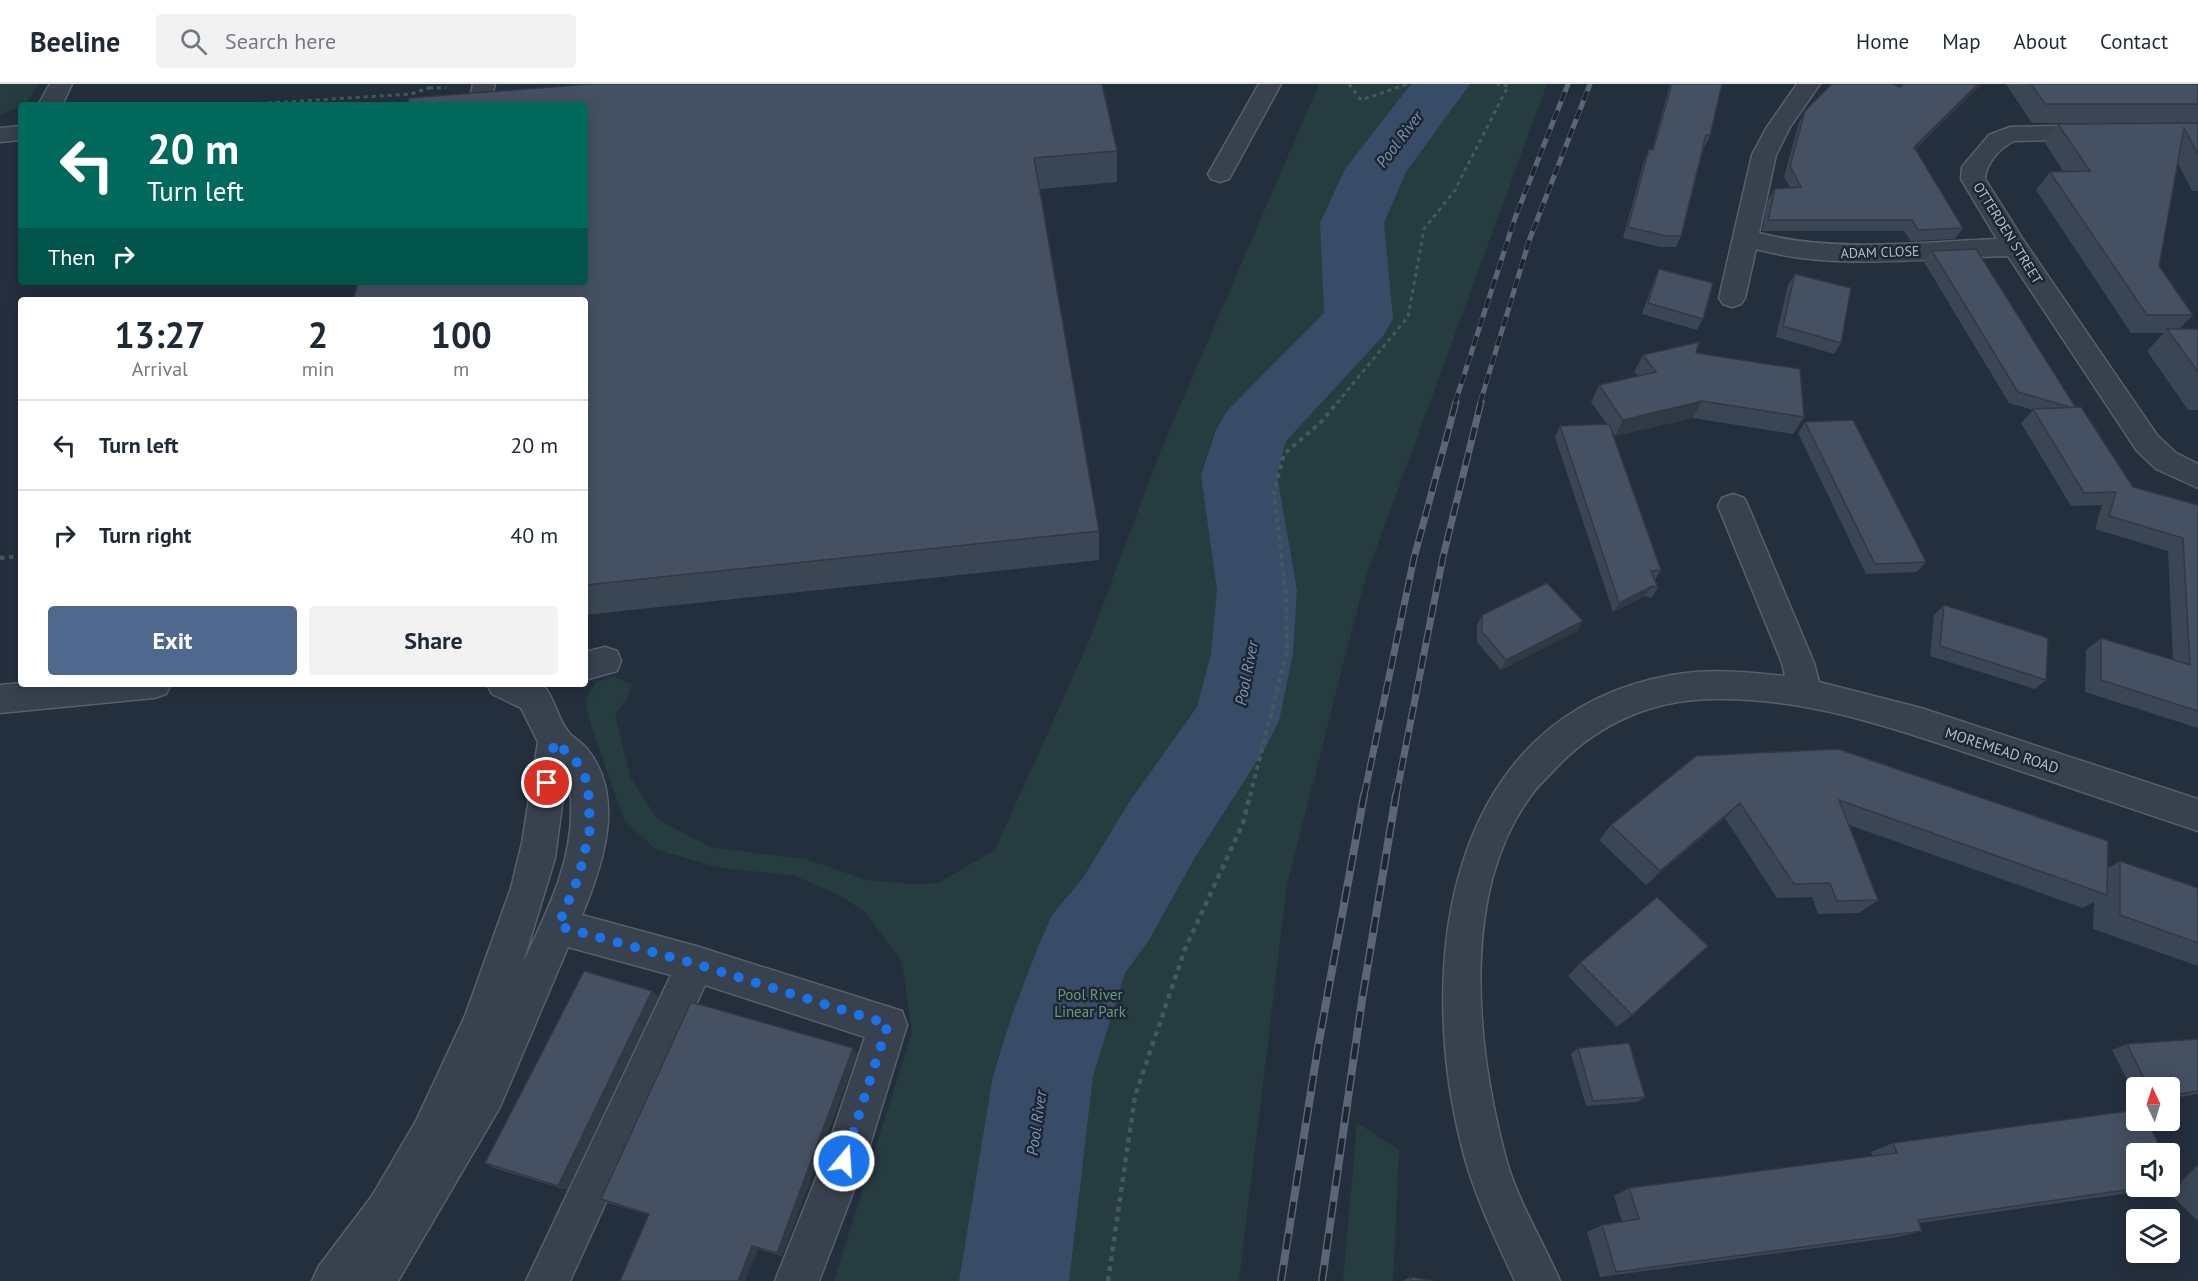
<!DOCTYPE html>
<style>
:root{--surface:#fff;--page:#f2f2f3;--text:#1f2937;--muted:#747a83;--line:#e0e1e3;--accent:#4f688e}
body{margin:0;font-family:"PT Sans",sans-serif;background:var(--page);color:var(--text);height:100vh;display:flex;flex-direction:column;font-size:22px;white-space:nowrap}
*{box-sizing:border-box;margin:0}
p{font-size:20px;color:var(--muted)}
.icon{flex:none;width:33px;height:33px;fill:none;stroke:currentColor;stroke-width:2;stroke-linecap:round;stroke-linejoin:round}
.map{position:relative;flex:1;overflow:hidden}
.details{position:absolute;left:18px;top:213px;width:570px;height:390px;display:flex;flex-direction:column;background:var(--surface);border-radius:6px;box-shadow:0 3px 15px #0003}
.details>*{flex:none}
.guide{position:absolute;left:18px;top:18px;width:570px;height:183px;border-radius:6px;box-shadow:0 3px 15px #0003;background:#00695c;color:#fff;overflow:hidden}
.needle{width:39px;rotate:356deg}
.buttons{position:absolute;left:2126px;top:993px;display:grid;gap:12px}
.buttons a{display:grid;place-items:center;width:54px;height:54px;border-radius:6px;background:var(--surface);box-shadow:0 3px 15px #0003;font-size:30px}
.pin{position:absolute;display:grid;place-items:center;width:51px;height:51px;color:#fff;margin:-26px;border:3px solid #fff;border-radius:50%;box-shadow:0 2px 6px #0007}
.me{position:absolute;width:66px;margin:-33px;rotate:18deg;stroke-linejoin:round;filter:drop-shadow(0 0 4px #0008)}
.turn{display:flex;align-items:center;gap:21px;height:126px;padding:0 30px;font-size:27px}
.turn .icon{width:78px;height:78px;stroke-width:2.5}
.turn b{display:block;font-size:42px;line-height:51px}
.then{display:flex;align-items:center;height:57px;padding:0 30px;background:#0003;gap:12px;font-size:22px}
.eta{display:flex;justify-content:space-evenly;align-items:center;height:102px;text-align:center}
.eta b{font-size:36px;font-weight:800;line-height:42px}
.cta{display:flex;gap:12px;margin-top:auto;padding:12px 30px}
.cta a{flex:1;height:69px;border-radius:6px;background:var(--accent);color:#fff;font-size:24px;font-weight:800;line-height:69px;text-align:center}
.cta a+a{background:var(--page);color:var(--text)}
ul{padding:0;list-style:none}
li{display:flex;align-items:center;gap:18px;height:90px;padding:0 30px;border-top:2px solid var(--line)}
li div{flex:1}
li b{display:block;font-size:22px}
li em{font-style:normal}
header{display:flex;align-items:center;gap:36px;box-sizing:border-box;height:84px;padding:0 30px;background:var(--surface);border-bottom:2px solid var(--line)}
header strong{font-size:28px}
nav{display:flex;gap:33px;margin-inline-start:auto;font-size:21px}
.search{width:420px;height:54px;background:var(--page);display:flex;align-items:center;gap:15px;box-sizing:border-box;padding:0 21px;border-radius:6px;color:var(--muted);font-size:22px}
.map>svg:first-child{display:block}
.green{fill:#263c3f}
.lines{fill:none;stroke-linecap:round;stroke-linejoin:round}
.river{fill:#394c67;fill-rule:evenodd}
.minor-casing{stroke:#565f6c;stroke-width:3}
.path-far2{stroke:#44595c;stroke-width:3;stroke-dasharray:4 4;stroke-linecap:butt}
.path-far1{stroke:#44595c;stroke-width:4;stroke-dasharray:4.5 4.5;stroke-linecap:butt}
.path{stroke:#44595c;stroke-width:4.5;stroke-dasharray:5 5;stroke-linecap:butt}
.minor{fill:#38414e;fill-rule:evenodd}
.rail-far2-casing{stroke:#5a6575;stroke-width:5}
.rail-far1-casing{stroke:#5a6575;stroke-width:7}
.rail-casing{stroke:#5a6575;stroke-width:8}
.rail-far2{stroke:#1d2633;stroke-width:4;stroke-dasharray:10;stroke-linecap:butt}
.rail-far1{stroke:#1d2633;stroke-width:4.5;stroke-dasharray:13;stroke-linecap:butt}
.rail{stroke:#1d2633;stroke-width:5;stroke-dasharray:16;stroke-linecap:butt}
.wall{fill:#3b4654}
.shaded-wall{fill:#303945}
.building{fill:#455162;stroke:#303945;stroke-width:1.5}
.route{stroke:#1a73e8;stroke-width:10;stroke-dasharray:0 18}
.labels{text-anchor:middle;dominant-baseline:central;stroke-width:5;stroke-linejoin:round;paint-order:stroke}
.far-street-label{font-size:14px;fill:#b4bcc9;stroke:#1d2633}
.street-label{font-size:15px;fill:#b4bcc9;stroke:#1d2633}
.park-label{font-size:15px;fill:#6b9a76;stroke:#1d2633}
.water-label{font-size:16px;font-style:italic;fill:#7c92b1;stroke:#1d2633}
</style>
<header>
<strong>Beeline</strong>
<div class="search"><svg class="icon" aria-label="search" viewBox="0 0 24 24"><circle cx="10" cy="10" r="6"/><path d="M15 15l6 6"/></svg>Search here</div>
<nav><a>Home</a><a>Map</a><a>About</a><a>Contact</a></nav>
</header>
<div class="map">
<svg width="2198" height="1197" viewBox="0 0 2198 1197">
<rect width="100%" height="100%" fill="#242f3e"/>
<g class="green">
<path d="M 0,0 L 39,0 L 26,19 L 0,31 Z"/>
<path d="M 1319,0 L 1547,0 L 1365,495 L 1287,801 L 1239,1197 L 834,1197 L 912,948 L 902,878 L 865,828 L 837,810 L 795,792 L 716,783 L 655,765 L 624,736 L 591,641 L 585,615 L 597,597 L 615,593 L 632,601 L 626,616 L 615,630 L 630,693 L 658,736 L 713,764 L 806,775 L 866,796 L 911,800 L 938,799 L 995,766 L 1090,555 L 1160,368 Z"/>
<path d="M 1357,1039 L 1399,1066 L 1393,1197 L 1343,1197 Z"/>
</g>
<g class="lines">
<path class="river" d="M 1411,0 L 1470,0 L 1406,88 L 1384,139 L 1393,235 L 1383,252 L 1286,357 L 1277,391 L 1297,506 L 1293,570 L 1279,637 L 1266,663 L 1194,775 L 1149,856 L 1125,889 L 1093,992 L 1069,1197 L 959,1197 L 993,992 L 1012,931 L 1038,863 L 1052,831 L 1083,794 L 1130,717 L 1197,623 L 1211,570 L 1217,506 L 1201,391 L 1216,346 L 1227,327 L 1324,229 L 1320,139 L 1345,85 Z"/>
<g class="minor-casing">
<g id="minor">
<path d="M 50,0 L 72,0 L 62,21 L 38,21 Z"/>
<path d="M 473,0 L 495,0 L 490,21 L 472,21 L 469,17 Z"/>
<path d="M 1259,0 L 1281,0 L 1229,95 L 1220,98 L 1211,95 L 1208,90 Z"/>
<path d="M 1797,0 L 1820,0 L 1790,43 L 1776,71 L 1759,149 C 1834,169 1920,158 1997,155 L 1961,95 L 1962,83 L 1989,51 L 2010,43 L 2099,41 L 2107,43 L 2111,48 L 2107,53 L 2099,55 L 2014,57 C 2000,64 1986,79 1985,95 L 2024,157 L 2157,351 L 2176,369 L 2198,380 L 2198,404 L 2156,385 L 2137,367 L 2008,172 C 1926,174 1835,187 1756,165 L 1745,214 L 1741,220 L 1732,223 L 1723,220 L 1719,214 L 1752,71 L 1767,43 Z"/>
<path d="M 21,42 L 21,56 L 0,58 L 0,44 Z"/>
<path d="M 1733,410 L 1744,414 L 1748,422 L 1814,579 L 1819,598 L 1921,624 L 2198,715 L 2198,747 C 2126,723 2054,698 1982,674 C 1895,644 1805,613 1712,615 C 1653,616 1599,639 1558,682 C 1550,691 1540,699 1533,709 C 1460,804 1476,958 1504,1067 C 1515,1113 1541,1153 1560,1197 L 1515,1197 C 1496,1156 1476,1115 1464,1071 C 1414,886 1443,631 1672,591 C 1709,584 1747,588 1785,592 L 1782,579 L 1718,422 L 1722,414 Z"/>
<path d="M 605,563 L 617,567 L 621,577 L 617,587 L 585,596 L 585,568 Z"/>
<path d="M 21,599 L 21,600 L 171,600 L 166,610 L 154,614 L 0,629 L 0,601 Z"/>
<path d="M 487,600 C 500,600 538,596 546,605 C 555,617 558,634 567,646 C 572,654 582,658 587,665 C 626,712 603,781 582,831 L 696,862 L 902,927 L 907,941 L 865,1077 L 819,1197 L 775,1197 L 823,1077 L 865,953 L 705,901 L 570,1197 L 526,1197 L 671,891 L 568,863 L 500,1023 L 398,1197 L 312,1197 L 319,1182 L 372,1112 L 416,1037 L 465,932 L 511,804 L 522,759 L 538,658 L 521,624 L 492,610 ZM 566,691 C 571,702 571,711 571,722 C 573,779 546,829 523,879 L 555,774 Z"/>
</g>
</g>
<g class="path-far2">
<path d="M 1349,0 L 1361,16 L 1408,0"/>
<path d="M 429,4 L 446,4"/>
<path d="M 236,21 L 411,10 L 429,4 L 430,0"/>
<path d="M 1337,319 L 1408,233 L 1424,145 L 1455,106 L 1508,2 L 1497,0"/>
</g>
<g class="path-far1">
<path d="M 0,474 L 21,472"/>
<path d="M 1250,712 L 1287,568 L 1286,513 L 1274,408 L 1284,370 L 1320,339 L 1338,318"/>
</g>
<path class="path" d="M 1108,1197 L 1135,1012 L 1185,865 L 1243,739 L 1250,711"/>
<use href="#minor" class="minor"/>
<g class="rail-far2-casing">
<g id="rail-far2">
<path d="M 1455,319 L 1515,134 L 1568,0"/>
<path d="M 1480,319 L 1530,154 L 1590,0"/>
</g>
</g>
<g class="rail-far1-casing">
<g id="rail-far1">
<path d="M 1364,712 L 1414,474 L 1456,318"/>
<path d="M 1396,712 L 1443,473 L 1481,318"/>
</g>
</g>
<g class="rail-casing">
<g id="rail">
<path d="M 1281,1197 L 1318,963 L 1364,711"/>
<path d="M 1322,1197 L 1362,916 L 1396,711"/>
</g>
</g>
<use href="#rail-far2" class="rail-far2"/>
<use href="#rail-far1" class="rail-far1"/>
<use href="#rail" class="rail"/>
</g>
<g class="wall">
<path d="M 1670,0 L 1722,0 L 1710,52 L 1704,64 L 1704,63 L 1681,152 L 1676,163 L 1660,163 L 1623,154 L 1644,77 L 1649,65 L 1652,66 Z"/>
<path d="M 1982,0 L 1916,65 L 1963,144 L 1955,155 L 1911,157 L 1904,147 L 1762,147 L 1768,116 L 1775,105 L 1790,104 L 1784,93 L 1799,39 L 1805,27 L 1900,3 Z"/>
<path d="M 2006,0 L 2198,0 L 2198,39 L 2032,39 Z"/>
<path d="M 585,21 L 1117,67 L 1117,98 L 1040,105 L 1099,447 L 1099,476 L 585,531 Z"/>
<path d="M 2198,39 L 2198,107 L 2192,107 L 2178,80 L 2159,182 L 2193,231 L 2179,245 L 2198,245 L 2198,326 L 2188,326 L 2147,267 L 2164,249 L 2131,249 L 2036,106 L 2050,88 L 2064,88 L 2045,59 L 2058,40 Z"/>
<path d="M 1932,167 L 2076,324 L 2133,403 L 2198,421 L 2198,644 L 2085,608 L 2086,566 L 2101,554 L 2173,576 L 2168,467 L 2095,445 L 2102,421 L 2071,422 L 2021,339 L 2033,326 L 2009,319 L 1924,178 Z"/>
<path d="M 1659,185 L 1703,235 L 1697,246 L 1642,230 L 1654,196 Z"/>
<path d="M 1795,190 L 1841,259 L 1834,270 L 1776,253 L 1788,201 Z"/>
<path d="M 1696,269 L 1804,333 L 1793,350 L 1693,334 L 1615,352 L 1611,346 L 1661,486 L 1655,496 L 1658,504 L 1651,514 L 1645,512 L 1613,528 L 1555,353 L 1560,342 L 1607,340 L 1591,318 L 1599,301 L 1638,292 L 1634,288 L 1643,271 Z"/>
<path d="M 1805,338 L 1926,478 L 1917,488 L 1866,490 L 1798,349 Z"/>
<path d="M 1944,521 L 2046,596 L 2035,605 L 1930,572 L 1934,531 Z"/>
<path d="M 1482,531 L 1577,547 L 1501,586 L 1477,558 L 1477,541 Z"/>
<path d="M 1696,672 L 2108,784 L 2120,777 L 2198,804 L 2198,882 L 2093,845 L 2094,818 L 2083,824 L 1849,741 L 1878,816 L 1859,829 L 1818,830 L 1812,813 L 1777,814 L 1725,734 L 1646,801 L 1599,756 L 1611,741 Z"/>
<path d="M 1580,879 L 1632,931 L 1617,943 L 1568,892 Z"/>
<path d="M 652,907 L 658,913 L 567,1106 L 494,1084 L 485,1079 Z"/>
<path d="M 2198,955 L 2198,1010 L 2169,1015 L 2169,1004 L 2136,1004 L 2136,1013 L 2112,966 L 2127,960 Z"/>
<path d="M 1578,964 L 1645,1013 L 1637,1018 L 1586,1022 L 1571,970 Z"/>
<path d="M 857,970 L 782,1172 L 758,1165 L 745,1197 L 620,1197 L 649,1131 L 608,1119 L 601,1115 Z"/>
<path d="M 1893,1059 L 2136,1102 L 2165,1102 L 2150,1106 L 1919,1139 L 1922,1147 L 1898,1153 L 1600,1193 L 1587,1148 L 1602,1141 L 1622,1138 L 1614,1112 L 1629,1104 L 1873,1073 L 1871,1068 Z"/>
<path d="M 2169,1078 L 2180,1098 L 2198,1081 L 2198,1137 L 2169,1109 L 2180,1099 L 2169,1102 Z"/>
<path d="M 1411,1193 L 1433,1197 L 1403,1197 Z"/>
</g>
<g class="shaded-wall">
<path d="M 1978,0 L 1982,0 L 1907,74 L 1914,63 Z"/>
<path d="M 1702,317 L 1693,334 L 1615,352 L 1623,336 Z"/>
<path d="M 1652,502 L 1645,512 L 1613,528 L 1619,519 Z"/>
<path d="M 1583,537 L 1577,547 L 1501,586 L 1506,576 Z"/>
<path d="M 1740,719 L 1725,734 L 1646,801 L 1660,787 Z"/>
<path d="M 652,907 L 658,913 L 567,1106 L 558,1102 Z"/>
<path d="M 853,964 L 857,970 L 782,1172 L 777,1169 Z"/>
<path d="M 752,1162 L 758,1165 L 745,1197 L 738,1197 Z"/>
</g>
<g class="building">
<path d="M 591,0 L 1102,0 L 1117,67 L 1034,74 L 1099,447 L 585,501 L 585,216 L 353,216 L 358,198 L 585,198 L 585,21 L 407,21 L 409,14 Z"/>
<path d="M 1672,0 L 1722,0 L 1710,52 L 1706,51 L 1681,152 L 1666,152 L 1628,143 L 1649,65 L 1653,66 Z"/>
<path d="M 1832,0 L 1893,0 L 1900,3 L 1903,0 L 1978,0 L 1914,63 L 1963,144 L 1918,146 L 1912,136 L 1768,136 L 1775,105 L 1801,103 L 1790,82 L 1805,27 Z"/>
<path d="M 2031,0 L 2198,0 L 2198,20 L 2045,20 Z"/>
<path d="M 2198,39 L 2198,70 L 2184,44 L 2159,182 L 2193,231 L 2147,231 L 2050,88 L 2090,87 L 2058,40 Z"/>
<path d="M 1976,165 L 2076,324 L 2073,324 L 2018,308 L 1932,167 Z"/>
<path d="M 1659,185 L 1713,199 L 1703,235 L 1648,219 Z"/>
<path d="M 1795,190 L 1851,204 L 1841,259 L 1783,242 Z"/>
<path d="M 2167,245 L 2198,245 L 2198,288 Z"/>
<path d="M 1699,258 L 1696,269 L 1800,285 L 1804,333 L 1702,317 L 1623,336 L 1599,301 L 1656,288 L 1643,271 Z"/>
<path d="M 2081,323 L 2133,403 L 2198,421 L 2198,627 L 2101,596 L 2101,554 L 2190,581 L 2183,454 L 2109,432 L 2116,408 L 2084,409 L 2033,325 Z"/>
<path d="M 1853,336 L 1926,478 L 1875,480 L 1805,338 Z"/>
<path d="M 1609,340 L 1661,486 L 1651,487 L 1658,504 L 1652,502 L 1619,519 L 1560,342 Z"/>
<path d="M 1547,499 L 1583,537 L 1506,576 L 1482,548 L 1482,531 Z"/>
<path d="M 1944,521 L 2048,554 L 2046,596 L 1940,562 Z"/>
<path d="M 1838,665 L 2108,757 L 2107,811 L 1839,716 L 1878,816 L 1837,817 L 1830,799 L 1794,800 L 1740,719 L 1660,787 L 1611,741 L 1696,672 Z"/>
<path d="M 2120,777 L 2198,804 L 2198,859 L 2120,831 Z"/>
<path d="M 1657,813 L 1708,862 L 1632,931 L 1580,879 Z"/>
<path d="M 584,887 L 652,907 L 558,1102 L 485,1079 Z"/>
<path d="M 691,918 L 853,964 L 777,1169 L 752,1162 L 738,1197 L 620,1197 L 649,1130 L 601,1115 Z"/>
<path d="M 2198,955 L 2198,1007 L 2169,1012 L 2169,1004 L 2149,1004 L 2127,960 Z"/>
<path d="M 1629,959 L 1645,1013 L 1593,1017 L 1578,964 Z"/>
<path d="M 2136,1026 L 2136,1036 L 2146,1036 L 2164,1070 L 2136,1070 L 2136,1102 L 2154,1102 L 1918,1136 L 1922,1147 L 1616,1188 L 1602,1141 L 1639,1135 L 1629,1104 L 1897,1069 L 1893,1059 Z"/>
<path d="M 2169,1078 L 2181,1099 L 2169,1100 Z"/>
<path d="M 1411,1193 L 1433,1197 L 1411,1197 Z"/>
</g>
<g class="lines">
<path class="route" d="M 547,699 L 547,686 L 555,658 L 575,675 L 588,699 L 590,745 L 579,792 L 558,842 L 696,880 L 888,940 L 844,1077"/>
</g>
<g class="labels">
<g class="far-street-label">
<text transform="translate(2008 149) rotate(58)">OTTERDEN STREET</text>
<text transform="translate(1880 168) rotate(-2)">ADAM CLOSE</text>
</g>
<g class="street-label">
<text transform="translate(2002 666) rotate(18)">MOREMEAD ROAD</text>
</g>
<g class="park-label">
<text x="1090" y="910">Pool River<tspan x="1090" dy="17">Linear Park</tspan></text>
</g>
<g class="water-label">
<text transform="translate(1399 55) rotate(-53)">Pool River</text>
<text transform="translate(1246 589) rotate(-79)">Pool River</text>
<text transform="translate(1036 1039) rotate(-82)">Pool River</text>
</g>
</g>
</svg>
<div class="buttons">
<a><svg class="needle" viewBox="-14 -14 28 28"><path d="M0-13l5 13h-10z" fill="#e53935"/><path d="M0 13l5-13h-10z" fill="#747a83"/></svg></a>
<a><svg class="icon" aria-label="sound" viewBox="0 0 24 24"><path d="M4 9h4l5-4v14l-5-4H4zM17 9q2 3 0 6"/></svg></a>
<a><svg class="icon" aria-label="layers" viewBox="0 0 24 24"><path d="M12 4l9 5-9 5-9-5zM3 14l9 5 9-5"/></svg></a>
</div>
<div class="pin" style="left:547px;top:699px;background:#d93025"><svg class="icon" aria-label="arrive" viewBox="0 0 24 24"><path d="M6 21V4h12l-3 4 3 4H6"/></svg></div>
<svg class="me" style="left:844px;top:1077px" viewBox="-20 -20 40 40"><circle r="17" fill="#1a73e8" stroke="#fff" stroke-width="3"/><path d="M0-11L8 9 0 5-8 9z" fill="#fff"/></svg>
<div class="guide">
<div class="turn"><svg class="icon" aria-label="left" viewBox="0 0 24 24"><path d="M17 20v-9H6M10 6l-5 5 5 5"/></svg><div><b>20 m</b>Turn left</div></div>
<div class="then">Then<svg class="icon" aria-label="right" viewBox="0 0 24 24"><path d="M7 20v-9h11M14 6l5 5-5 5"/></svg></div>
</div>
<section class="details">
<div class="eta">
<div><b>13:27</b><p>Arrival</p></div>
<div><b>2</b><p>min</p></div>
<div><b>100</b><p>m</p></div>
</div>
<ul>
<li><svg class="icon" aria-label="left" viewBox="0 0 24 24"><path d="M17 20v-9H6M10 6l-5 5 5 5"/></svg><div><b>Turn left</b></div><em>20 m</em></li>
<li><svg class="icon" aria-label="right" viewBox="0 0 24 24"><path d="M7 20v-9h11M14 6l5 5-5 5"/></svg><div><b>Turn right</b></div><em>40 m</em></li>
</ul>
<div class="cta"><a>Exit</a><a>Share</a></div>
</section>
</div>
